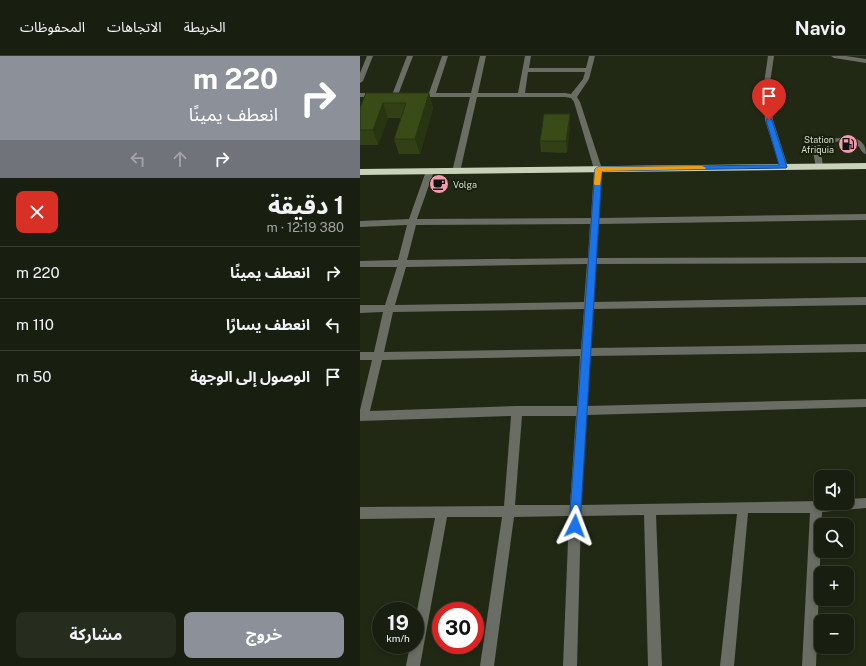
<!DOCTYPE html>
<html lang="ar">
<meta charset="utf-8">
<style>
:root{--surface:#191f10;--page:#262c1e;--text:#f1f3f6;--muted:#9fa29f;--line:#373d30;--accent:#8c9099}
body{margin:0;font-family:"Public Sans","Noto Sans Arabic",sans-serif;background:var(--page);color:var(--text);direction:rtl;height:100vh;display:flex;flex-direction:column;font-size:15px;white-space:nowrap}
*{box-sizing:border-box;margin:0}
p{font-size:13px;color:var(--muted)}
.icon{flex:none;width:22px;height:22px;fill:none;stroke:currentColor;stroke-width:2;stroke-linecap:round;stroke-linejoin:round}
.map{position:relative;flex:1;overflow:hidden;direction:ltr}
.sheet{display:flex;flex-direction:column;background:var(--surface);width:360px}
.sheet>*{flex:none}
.hud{background:#8c9099;color:#fff;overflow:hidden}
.buttons{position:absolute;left:454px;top:414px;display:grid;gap:8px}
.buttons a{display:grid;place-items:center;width:40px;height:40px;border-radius:8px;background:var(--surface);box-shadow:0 2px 6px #0003,0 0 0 1px var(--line);font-size:20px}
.speed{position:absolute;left:12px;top:546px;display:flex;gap:8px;font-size:20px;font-weight:700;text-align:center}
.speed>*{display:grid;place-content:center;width:52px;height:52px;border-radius:50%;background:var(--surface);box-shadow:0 2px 6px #0003,0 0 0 1px var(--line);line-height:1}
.speed small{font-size:10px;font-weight:400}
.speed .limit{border:6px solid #d22;background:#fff;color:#111}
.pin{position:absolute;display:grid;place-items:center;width:34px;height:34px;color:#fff;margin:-41px -17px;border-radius:50% 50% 50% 0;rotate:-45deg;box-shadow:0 0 4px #0007}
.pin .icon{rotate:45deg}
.me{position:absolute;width:44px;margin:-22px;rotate:3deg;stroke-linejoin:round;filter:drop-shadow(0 0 3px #0008)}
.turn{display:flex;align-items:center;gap:14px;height:84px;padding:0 16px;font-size:18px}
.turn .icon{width:52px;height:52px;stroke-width:2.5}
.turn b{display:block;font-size:28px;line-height:34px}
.lanes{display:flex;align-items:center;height:38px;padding:0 16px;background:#0003;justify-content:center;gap:20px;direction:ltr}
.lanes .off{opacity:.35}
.round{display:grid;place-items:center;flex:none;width:42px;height:42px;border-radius:8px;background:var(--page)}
.head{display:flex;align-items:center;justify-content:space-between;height:68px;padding:0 16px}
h1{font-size:24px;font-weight:700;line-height:30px}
.cta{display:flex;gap:8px;margin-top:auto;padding:8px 16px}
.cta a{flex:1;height:46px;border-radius:8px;background:var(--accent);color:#fff;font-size:16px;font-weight:700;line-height:46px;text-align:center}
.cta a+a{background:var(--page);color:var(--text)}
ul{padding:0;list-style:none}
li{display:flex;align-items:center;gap:12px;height:52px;padding:0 16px;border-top:1px solid var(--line)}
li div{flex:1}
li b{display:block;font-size:15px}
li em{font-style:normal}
header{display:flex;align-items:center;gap:24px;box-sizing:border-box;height:56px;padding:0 20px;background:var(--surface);border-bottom:1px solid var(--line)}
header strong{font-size:19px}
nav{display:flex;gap:22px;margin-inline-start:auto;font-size:14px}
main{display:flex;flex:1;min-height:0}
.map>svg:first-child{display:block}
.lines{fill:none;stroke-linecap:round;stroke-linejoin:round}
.minor{fill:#696d63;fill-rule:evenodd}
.highway{fill:#c7d2b9;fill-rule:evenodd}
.wall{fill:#314115}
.shaded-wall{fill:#283511}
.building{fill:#394c18;stroke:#283511}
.route{fill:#1a73e8;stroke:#114b97}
.slow{fill:#f59e0b}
.labels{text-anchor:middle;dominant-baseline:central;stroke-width:4;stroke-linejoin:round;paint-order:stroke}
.far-poi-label{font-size:9px;fill:#d7ddd0;stroke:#181f0c;text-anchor:end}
</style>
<header>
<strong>Navio</strong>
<nav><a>الخريطة</a><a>الاتجاهات</a><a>المحفوظات</a></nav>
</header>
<main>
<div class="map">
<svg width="506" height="610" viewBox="0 0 506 610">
<rect width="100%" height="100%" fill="#212915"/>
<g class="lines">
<g class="minor">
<path d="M 7,0 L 13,0 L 3,25 L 0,27 L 0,17 Z"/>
<path d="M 47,0 L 53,0 L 38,39 L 33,40 L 32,39 Z"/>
<path d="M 82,0 L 88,0 L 76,37 L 111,37 L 120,0 L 126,0 L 118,37 L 158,37 L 165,0 L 171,0 L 169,12 L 226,12 L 229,0 L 235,0 L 229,23 L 217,41 L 220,46 L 242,113 L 239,162 L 506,158 L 506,164 L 239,168 L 236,202 L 506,201 L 506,207 L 236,208 L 234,246 L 506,241 L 506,249 L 233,253 L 231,292 L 506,288 L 506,296 L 230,300 L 227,350 L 506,343 L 506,351 L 227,359 L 221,449 L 461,445 L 461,447 L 487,447 L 487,443 L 506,442 L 506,452 L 462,456 L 456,610 L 442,610 L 450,457 L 388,457 L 374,610 L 360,610 L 377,458 L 296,459 L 302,610 L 288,610 L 284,459 L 221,460 L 217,610 L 203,610 L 209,460 L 154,461 L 134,610 L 120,610 L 142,461 L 87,461 L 60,610 L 46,610 L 50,589 L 55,589 L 55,565 L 75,462 L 0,463 L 0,451 L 144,450 L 151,360 L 0,365 L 0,354 L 12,304 L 0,304 L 0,296 L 14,296 L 23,256 L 0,257 L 0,249 L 25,249 L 37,211 L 0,211 L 0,205 L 38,204 L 47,169 L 0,171 L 0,165 L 49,163 L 66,115 L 70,113 L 74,115 L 57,163 L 231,162 L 234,113 L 214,46 L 211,42 L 205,41 L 117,41 L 100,116 L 96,118 L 93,118 L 92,116 L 110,41 L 56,41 L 53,39 L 56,37 L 69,37 ZM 168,16 L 225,16 L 223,23 L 211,38 L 205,37 L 165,37 ZM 230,168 L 228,202 L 47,204 L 56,169 ZM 227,208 L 224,246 L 35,249 L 46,211 ZM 224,253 L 221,293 L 24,296 L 33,256 ZM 220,300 L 217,350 L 157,350 L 10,355 L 22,304 ZM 162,360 L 216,360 L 210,449 L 155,449 Z"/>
<path d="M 408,0 L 414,0 L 409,34 L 413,64 L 428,111 L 424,113 L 420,111 L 405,64 L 403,34 Z"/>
<path d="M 471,0 L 486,0 L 506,3 L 506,7 L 474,2 Z"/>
<path d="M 0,37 L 18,37 L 21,39 L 18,41 L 0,41 Z"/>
<path d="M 492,81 C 501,84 506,88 506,98 C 501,97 501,92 497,89 C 488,82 472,87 461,88 L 460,89 L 463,110 L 462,112 L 456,112 L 452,89 L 456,84 Z"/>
</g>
<path class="highway" d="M 506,107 L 506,113 L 0,119 L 0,113 Z"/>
</g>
<g class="wall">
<path d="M 69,37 L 73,52 L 60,98 L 39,98 L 34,83 L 41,62 L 28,62 L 18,89 L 0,89 L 0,52 Z"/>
<path d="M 210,58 L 210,69 L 207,97 L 181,96 L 180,85 Z"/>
</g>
<g class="shaded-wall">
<path d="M 69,37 L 73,52 L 60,98 L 55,83 Z"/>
<path d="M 23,47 L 28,62 L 18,89 L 13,74 Z"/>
<path d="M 210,58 L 210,69 L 207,97 L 206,85 Z"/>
</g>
<g class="building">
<path d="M 6,37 L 69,37 L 55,83 L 34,83 L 46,47 L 23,47 L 13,74 L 0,74 L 0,52 Z"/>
<path d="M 184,58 L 210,58 L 206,85 L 180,85 Z"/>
</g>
<path class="route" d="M 409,62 L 412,64 L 427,111 L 426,112 L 242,115 L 220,470 L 219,473 L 215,475 L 211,473 L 209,470 L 235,113 L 238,111 L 419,109 L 406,64 Z"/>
<path class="slow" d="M 342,110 L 346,112 L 345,113 L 242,115 L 240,129 L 235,129 L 234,128 L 235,113 L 238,111 Z"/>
<defs>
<g id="fuel-disc" transform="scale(1)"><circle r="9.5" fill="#f39aac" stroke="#181f0c"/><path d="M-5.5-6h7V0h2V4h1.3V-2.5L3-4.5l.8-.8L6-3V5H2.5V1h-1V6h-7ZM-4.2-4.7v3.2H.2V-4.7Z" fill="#111"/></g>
<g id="cafe-disc" transform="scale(1)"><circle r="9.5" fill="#f39aac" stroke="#181f0c"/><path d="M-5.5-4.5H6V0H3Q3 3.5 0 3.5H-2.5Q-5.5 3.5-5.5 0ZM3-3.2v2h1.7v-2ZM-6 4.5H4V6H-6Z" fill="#111"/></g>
</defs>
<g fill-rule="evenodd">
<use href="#fuel-disc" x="488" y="88"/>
<use href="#cafe-disc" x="79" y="128"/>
</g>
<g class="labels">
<g class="far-poi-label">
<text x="474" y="83">Station<tspan x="474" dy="10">Afriquia</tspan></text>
<text x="93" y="128" text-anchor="start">Volga</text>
</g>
</g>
</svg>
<div class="buttons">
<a><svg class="icon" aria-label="sound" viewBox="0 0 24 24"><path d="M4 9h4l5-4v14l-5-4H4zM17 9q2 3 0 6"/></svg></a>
<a><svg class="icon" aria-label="search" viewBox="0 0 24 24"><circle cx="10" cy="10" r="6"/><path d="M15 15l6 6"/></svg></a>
<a>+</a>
<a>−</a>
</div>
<div class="speed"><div>19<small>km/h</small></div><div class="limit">30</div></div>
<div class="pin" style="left:409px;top:64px;background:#d93025"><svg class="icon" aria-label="arrive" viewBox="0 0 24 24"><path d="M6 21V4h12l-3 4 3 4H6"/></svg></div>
<svg class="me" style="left:215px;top:470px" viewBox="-20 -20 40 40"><path d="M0-17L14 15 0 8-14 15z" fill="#1a73e8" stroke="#fff" stroke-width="4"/></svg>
</div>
<section class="sheet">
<div class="hud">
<div class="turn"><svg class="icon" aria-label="right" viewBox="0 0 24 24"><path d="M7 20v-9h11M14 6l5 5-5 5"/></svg><div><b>220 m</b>انعطف يمينًا</div></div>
<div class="lanes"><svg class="icon off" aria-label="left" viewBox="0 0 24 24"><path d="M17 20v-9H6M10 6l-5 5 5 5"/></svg><svg class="icon off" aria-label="ahead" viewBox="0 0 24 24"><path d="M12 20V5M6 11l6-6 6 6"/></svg><svg class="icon" aria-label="right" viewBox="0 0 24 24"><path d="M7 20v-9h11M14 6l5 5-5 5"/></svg></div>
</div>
<div class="head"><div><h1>1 دقيقة</h1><p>380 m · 12:19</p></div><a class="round" style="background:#d93025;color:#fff"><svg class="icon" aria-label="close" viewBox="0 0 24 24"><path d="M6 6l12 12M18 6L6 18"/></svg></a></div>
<ul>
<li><svg class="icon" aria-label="right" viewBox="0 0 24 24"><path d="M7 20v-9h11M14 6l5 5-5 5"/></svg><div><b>انعطف يمينًا</b></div><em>220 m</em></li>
<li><svg class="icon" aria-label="left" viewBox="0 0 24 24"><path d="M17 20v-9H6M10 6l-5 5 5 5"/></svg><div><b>انعطف يسارًا</b></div><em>110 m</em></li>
<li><svg class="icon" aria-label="arrive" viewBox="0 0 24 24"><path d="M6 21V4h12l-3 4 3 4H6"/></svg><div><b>الوصول إلى الوجهة</b></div><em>50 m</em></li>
</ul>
<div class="cta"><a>خروج</a><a>مشاركة</a></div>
</section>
</main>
